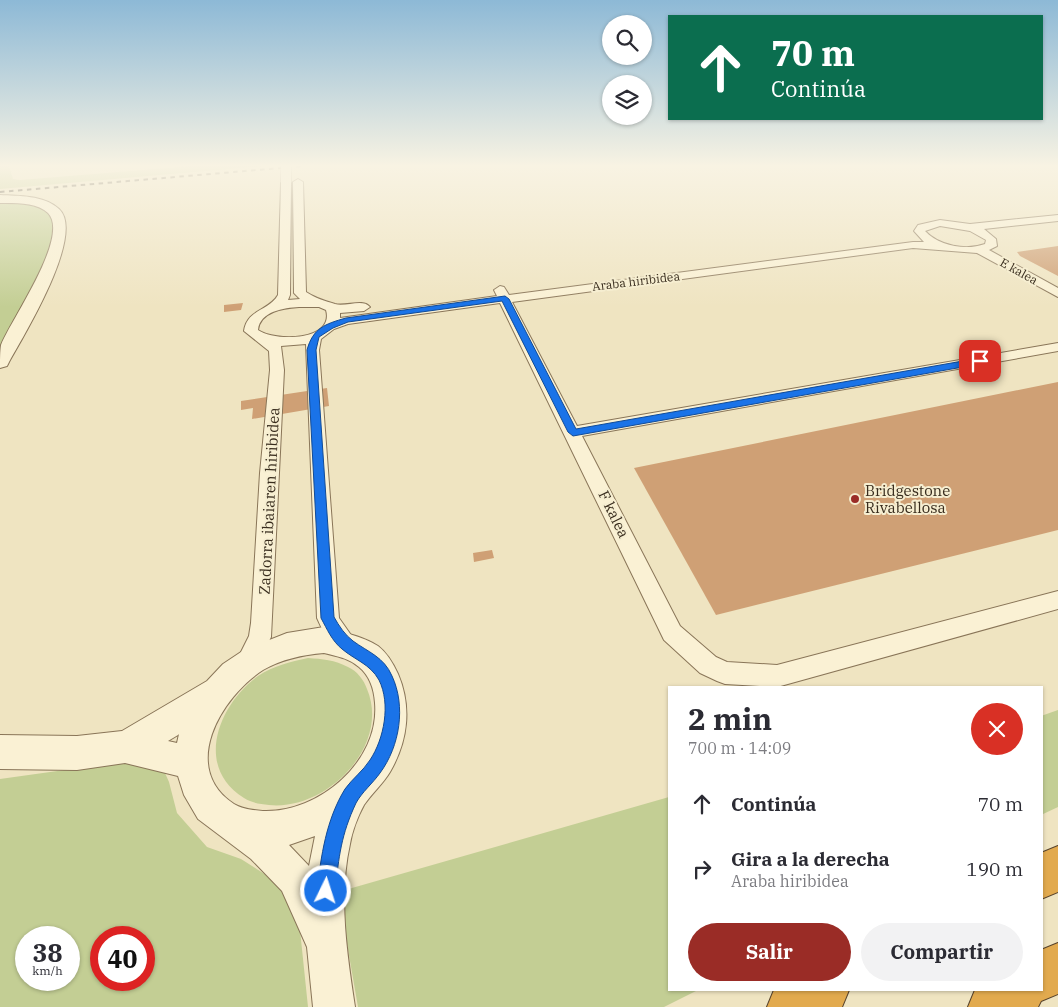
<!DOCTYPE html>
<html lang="es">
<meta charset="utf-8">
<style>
:root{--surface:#fff;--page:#f2f2f3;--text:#2b2b33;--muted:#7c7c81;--accent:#9a2c26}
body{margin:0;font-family:"IBM Plex Serif",serif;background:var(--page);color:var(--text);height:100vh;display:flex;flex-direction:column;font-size:19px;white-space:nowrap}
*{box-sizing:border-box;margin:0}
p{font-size:16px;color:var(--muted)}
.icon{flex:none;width:28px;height:28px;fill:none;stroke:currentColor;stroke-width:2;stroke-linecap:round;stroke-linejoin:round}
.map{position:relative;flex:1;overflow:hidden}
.panel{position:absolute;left:668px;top:686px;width:375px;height:305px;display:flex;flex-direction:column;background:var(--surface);border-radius:0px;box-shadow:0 1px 4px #0004}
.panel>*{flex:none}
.banner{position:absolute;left:668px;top:15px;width:375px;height:105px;border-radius:0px;box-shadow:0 1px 4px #0004;background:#0b6e4f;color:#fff;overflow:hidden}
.buttons{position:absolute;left:602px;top:15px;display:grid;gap:10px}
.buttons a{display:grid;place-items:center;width:50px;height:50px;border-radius:50%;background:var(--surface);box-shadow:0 1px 4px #0004;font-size:25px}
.speed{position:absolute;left:15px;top:926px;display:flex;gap:10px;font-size:25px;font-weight:700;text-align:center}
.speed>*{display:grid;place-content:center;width:65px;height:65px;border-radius:50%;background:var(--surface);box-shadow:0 1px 4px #0004;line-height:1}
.speed small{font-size:12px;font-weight:400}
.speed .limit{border:8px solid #d22;background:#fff;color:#111}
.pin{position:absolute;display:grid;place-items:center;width:42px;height:42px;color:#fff;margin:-21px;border-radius:10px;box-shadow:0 2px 8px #0006}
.me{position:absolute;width:55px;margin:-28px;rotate:4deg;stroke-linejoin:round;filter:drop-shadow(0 0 4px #0008)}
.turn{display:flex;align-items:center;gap:18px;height:105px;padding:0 20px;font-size:22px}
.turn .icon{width:65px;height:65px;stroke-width:2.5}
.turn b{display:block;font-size:35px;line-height:42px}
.round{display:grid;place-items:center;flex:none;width:52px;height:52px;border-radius:26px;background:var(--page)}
.head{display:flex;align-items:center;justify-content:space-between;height:85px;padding:0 20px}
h1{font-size:30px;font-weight:700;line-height:38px}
.button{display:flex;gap:10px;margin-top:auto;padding:10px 20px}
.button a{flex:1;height:58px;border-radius:30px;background:var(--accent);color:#fff;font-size:20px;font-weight:700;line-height:58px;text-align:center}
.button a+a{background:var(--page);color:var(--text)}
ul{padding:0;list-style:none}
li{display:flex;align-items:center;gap:15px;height:65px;padding:0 20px}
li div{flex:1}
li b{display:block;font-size:19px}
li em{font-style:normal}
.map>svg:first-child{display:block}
.green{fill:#c3ce94;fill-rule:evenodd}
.building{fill:#cfa075}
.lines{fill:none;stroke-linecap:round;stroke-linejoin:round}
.minor-casing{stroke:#897558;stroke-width:2}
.tertiary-casing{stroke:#897558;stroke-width:2}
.motorway-casing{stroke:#57432c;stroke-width:2}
.minor{fill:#faf1d4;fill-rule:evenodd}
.tertiary{fill:#faf1d4;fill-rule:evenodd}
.motorway{fill:#e2aa4e;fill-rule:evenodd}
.rail{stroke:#382c1d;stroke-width:2;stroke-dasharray:4.5 4.5;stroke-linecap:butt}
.minor-bridge-casing{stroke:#897558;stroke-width:11;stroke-linecap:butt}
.minor-bridge{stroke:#faf1d4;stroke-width:10}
.route{fill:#1a73e8;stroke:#114b97}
.poi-dot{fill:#9a2c26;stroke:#f6eed1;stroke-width:2}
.labels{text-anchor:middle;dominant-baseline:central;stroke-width:4;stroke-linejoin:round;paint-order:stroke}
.far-street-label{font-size:12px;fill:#382c1d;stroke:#f6eed1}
.poi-label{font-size:15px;fill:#382c1d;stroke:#f6eed1;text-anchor:start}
.street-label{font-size:15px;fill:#382c1d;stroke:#f6eed1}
</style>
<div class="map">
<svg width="1058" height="1007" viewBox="0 0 1058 1007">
<rect width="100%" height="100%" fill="#efe4c1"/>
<g class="green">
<path d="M 0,166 L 9,166 L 13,179 L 20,180 L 192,166 L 263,166 L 0,189 Z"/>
<path d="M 0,201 C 15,203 41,201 51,214 C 69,238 13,324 0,347 Z"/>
<path d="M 308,658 C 322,659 335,660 348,667 C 357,671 364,680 367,689 C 391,746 326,811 269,805 C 260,804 252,803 244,798 C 194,767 218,705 258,676 C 273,666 290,662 308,658 Z"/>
<path d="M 1058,710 L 1058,807 L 1041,815 L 1041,716 Z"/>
<path d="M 136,760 L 161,764 L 169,782 L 177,813 L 207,847 L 241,859 L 277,882 L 300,930 L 308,1007 L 0,1007 L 0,779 ZM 26,938 L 69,938 L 69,980 L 26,980 ZM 101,938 L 144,938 L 144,980 L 101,980 Z"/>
<path d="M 669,797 L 669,990 L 698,990 L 664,1007 L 358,1007 L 338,892 Z"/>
</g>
<g class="building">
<path d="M 1058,246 L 1058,276 L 1020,256 L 1017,252 Z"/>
<path d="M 243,303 L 241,310 L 224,312 L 224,305 Z"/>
<path d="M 1058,382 L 1058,530 L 716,615 L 634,468 Z"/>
<path d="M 327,388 L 329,406 L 252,419 L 253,408 L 241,410 L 241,401 Z"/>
<path d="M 492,550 L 494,558 L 474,562 L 473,553 Z"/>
</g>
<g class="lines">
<g class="minor-casing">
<path id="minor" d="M 298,179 L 303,182 L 306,292 C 315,298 325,301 335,304 C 346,307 363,298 370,307 L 364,311 L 340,313 L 340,318 L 497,296 L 494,290 L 500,286 L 504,287 L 509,295 L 913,242 L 924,242 L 914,231 L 918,225 L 940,220 L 970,224 L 1058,215 L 1058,221 L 984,229 L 996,239 L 997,246 L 989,250 L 1058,288 L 1058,297 L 977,253 L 913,248 L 512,302 L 577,426 L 1058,343 L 1058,351 L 582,436 L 680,626 L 716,657 L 727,662 L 777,665 L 1058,591 L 1058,609 L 777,687 L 725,684 L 717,681 L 700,673 L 664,640 L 500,303 L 348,324 L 334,329 L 321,339 L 319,350 L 339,618 L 358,645 L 355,652 L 347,655 C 330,649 324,633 317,618 L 306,344 L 281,346 L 284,370 L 271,637 L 255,671 L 247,675 L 239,671 L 235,664 L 249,636 L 251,623 L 260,473 L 270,370 L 269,351 L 244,331 C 247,309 269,311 278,295 L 281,183 L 286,180 L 291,183 L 290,295 L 288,300 L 300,299 L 294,293 L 293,182 ZM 940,226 L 970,231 L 986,240 L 985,244 C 966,251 939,246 925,231 ZM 299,307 L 319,307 L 326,310 C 335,341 275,342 258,330 C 260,311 284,308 299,307 Z"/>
</g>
<g class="tertiary-casing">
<g id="tertiary">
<path d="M 0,195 C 18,196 44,195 59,209 C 86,234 24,335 9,362 L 7,366 L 0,368 C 0,361 0,351 1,345 C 10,321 71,236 48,213 C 37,202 14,203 0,203 Z"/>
<path d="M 324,627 C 342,632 362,636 378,646 C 387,653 393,663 398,674 C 412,707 408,741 390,772 C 383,784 372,793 364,805 C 358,816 352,832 350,844 C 338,897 347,954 355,1007 L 313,1007 L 307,947 L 282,891 L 251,859 L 198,819 L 184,795 L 178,776 L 125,763 L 77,770 L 0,769 L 0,735 L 77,736 L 122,731 L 207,681 L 223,664 L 244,650 L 287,633 ZM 324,653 C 336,656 349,658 359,667 C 370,676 374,689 375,703 C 380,761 319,813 263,811 C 253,810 242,809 234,804 C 179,768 221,697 263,670 C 282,659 302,655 324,653 ZM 179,734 L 177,743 L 168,741 L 178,735 ZM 315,836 L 309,866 L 289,845 Z"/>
</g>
</g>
<g class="motorway-casing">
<g id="motorway">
<path d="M 1058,846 L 1058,892 L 1041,899 L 1041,853 Z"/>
<path d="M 1058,943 L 1058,994 L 1041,1001 L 1038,1007 L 968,1007 L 975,990 L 1041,990 L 1041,950 Z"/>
<path d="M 774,990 L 849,990 L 842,1007 L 767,1007 Z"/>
</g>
</g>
<use href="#minor" class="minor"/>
<use href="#tertiary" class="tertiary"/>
<use href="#motorway" class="motorway"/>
<path class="rail" d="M 0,192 L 303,166"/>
<g class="minor-bridge-casing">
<path id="minor-bridge" d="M 286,166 L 286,183"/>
</g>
<use href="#minor-bridge" class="minor-bridge"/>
</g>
<linearGradient id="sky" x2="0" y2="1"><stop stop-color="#8db9d6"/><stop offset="0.54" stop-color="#f8f3e3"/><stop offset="1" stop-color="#f8f3e3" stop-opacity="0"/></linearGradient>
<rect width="1058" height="307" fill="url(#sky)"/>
<path class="route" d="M 505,296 L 509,299 L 576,429 L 980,358 L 985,361 L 980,364 L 573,436 L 568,432 L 502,301 L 348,322 L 333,328 L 319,337 L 316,350 L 334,617 C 339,626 345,635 353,641 C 368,652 384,657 392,676 C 406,706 400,746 380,773 C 373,783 362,792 356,803 C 341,835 339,856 335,891 L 332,897 L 326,900 L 320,897 L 317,891 C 321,856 326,820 345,789 C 352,779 363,771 370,760 C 384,739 391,704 379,680 C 370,664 355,660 342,649 C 332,641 327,629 321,618 L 307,350 C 313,328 325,324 346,318 Z"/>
<circle class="poi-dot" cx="855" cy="499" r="5"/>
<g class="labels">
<g class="far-street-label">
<text transform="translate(1019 271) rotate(29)">E kalea</text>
<text transform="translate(636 281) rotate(-7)">Araba hiribidea</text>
</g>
<g class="poi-label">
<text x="865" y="490">Bridgestone<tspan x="865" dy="17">Rivabellosa</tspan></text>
</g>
<g class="street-label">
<text transform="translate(269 501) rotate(-87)">Zadorra ibaiaren hiribidea</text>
<text transform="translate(614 514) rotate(64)">F kalea</text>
</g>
</g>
</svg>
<div class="buttons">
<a><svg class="icon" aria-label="search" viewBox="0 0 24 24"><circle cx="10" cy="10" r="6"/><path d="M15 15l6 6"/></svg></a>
<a><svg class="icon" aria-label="layers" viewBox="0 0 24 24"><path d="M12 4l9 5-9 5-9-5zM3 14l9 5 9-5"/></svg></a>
</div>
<div class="speed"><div>38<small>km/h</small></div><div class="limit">40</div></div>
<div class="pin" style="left:980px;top:361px;background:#d93025"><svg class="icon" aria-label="arrive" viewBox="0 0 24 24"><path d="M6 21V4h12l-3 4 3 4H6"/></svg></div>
<svg class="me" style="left:326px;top:891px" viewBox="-20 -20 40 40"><circle r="17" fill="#1a73e8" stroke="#fff" stroke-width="3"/><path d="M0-11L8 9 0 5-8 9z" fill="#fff"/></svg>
<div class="banner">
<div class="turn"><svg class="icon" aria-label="ahead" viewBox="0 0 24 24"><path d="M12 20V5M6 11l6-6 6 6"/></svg><div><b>70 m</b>Continúa</div></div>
</div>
<section class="panel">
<div class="head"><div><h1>2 min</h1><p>700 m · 14:09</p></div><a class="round" style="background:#d93025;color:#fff"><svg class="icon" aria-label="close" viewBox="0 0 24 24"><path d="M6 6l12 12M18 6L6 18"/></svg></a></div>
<ul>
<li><svg class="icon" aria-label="ahead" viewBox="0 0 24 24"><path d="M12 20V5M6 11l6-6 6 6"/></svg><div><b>Continúa</b></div><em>70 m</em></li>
<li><svg class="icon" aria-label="right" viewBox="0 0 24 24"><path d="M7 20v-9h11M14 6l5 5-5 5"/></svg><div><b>Gira a la derecha</b><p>Araba hiribidea</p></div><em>190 m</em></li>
</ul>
<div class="button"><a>Salir</a><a>Compartir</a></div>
</section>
</div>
